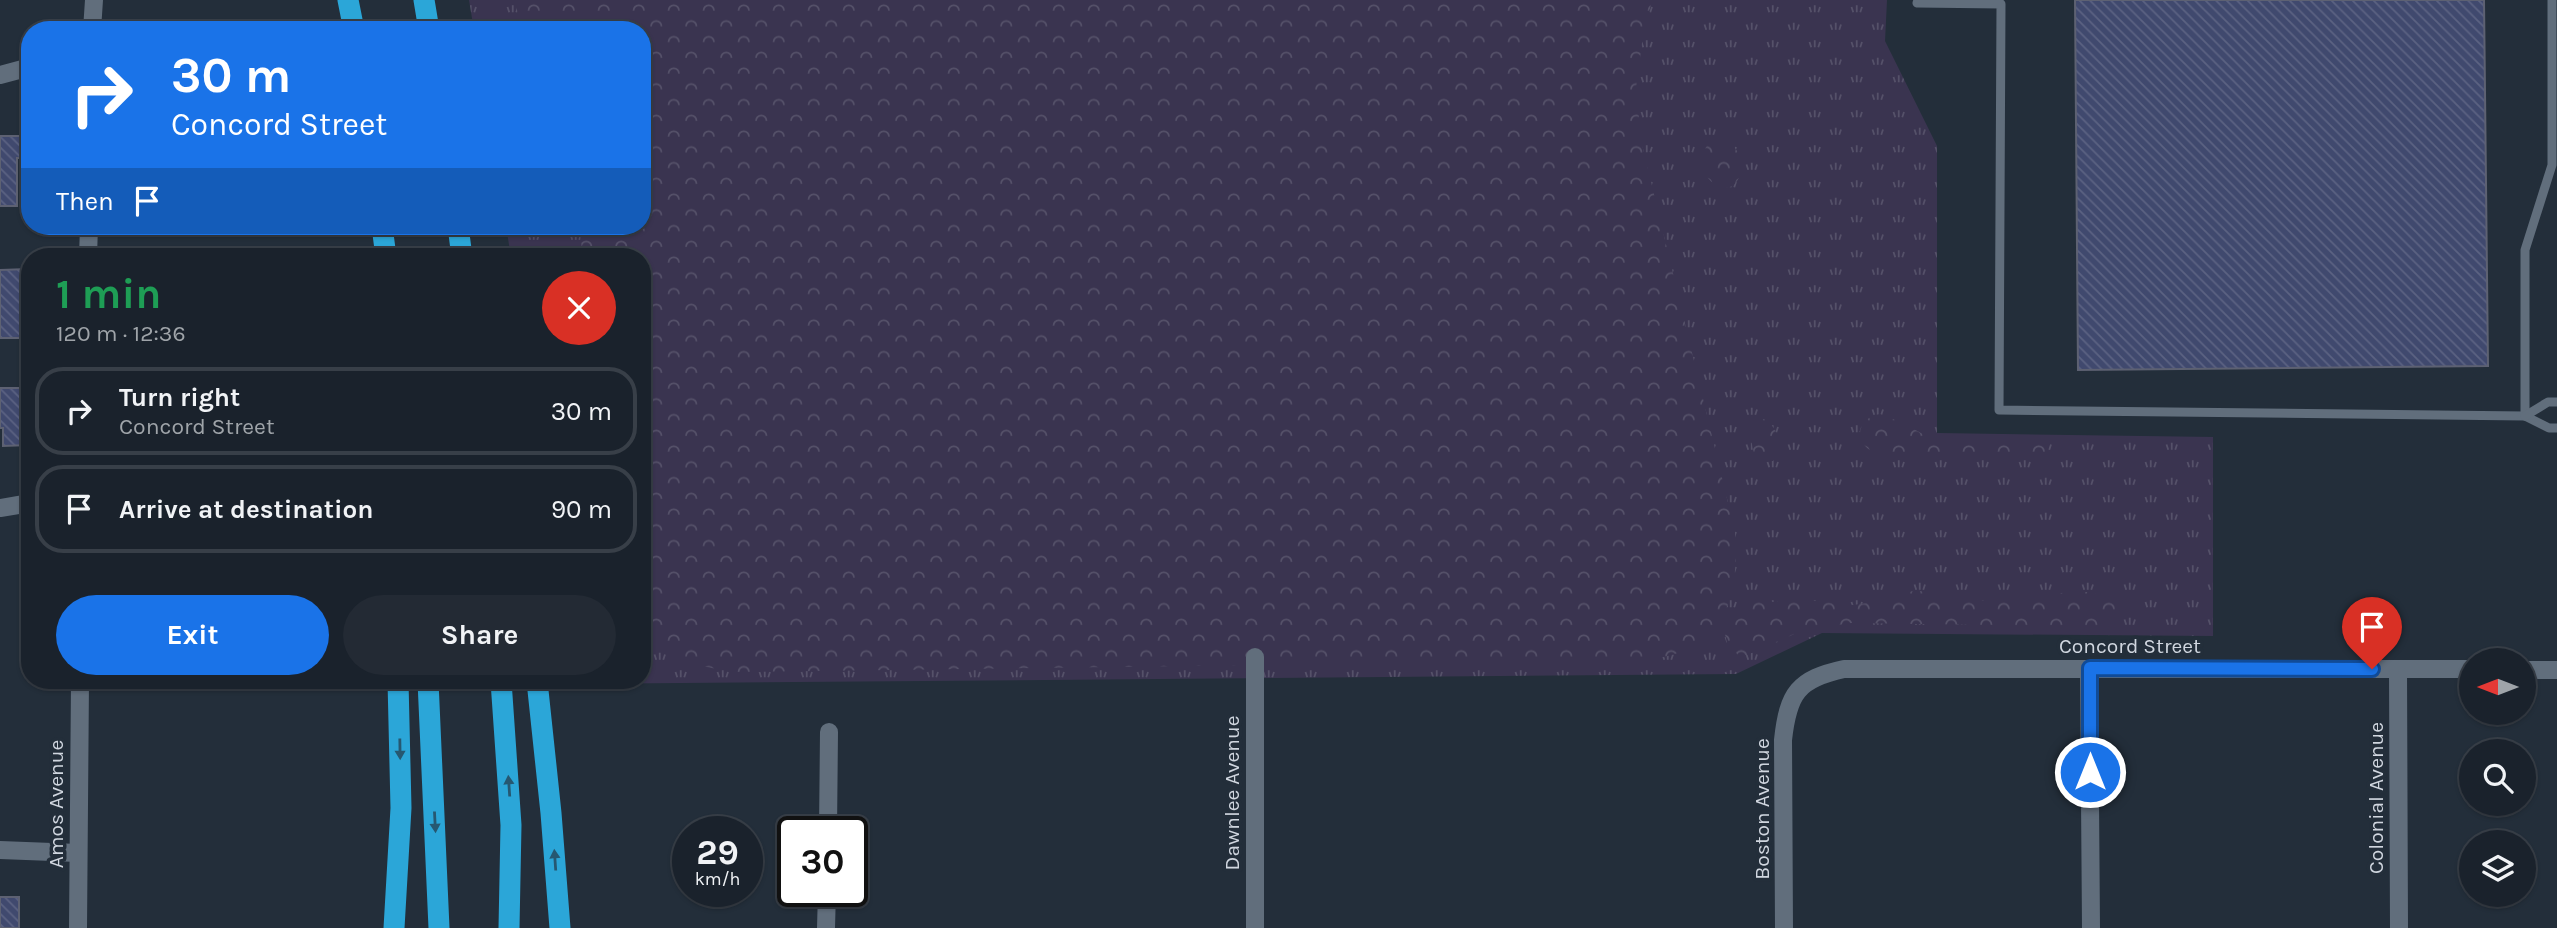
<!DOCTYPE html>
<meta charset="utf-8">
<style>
:root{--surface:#1a222c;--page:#232a34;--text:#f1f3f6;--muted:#9fa4a9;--line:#383f48;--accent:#1a73e8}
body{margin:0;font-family:Karla,sans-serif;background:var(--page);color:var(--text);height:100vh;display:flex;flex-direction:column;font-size:26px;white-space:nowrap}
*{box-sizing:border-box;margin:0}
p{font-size:23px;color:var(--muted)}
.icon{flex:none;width:38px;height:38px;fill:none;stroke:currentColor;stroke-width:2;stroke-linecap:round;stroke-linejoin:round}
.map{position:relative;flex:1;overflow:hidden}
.panel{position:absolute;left:21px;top:248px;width:630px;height:441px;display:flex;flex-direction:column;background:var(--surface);border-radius:28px;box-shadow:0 2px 5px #0004,0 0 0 2px var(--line)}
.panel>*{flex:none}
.guide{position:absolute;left:21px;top:21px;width:630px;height:214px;border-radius:28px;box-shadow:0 2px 5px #0004,0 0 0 2px var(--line);background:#1a73e8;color:#fff;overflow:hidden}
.needle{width:46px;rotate:270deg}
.buttons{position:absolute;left:2459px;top:648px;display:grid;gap:14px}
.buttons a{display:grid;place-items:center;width:77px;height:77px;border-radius:50%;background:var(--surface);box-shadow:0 2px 5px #0004,0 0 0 2px var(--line);font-size:35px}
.speed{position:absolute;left:672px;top:816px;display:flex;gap:14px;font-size:35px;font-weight:700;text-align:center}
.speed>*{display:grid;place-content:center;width:91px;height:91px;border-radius:50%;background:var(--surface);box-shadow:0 2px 5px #0004,0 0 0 2px var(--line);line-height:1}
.speed small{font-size:18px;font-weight:400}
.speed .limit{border:4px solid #111;border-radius:10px;background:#fff;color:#111}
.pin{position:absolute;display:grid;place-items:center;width:60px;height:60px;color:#fff;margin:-72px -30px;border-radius:50% 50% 50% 0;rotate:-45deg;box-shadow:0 0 7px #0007}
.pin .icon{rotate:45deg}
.me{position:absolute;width:77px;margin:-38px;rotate:0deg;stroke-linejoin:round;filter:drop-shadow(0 0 5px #0008)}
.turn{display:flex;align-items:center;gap:24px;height:147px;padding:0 35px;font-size:32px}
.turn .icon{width:91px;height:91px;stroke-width:2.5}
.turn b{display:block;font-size:49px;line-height:60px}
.then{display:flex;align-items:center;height:66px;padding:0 35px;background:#0003;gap:14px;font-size:26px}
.round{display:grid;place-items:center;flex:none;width:74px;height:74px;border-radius:37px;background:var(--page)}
.summary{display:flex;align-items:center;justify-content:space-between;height:119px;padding:0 35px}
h1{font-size:42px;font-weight:700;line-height:52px;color:#1e9e55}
.action{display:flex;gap:14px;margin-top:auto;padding:14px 35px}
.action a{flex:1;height:80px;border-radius:42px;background:var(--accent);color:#fff;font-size:28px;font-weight:700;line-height:80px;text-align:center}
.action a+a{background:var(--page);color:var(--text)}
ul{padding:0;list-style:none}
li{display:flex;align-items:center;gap:21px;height:88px;margin:0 14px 10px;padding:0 21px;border:4px solid var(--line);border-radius:28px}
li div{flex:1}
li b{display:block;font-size:26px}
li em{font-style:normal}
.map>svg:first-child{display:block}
.grass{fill:url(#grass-tufts)}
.forest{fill:url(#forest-crowns)}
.building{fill:url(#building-back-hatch);stroke:#5d6172;stroke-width:2}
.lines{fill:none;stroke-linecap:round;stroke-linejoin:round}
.service{stroke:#616e7c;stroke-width:9}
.minor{stroke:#616e7c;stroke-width:18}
.motorway{stroke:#2ba6d8;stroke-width:21}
.oneway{fill:#265871}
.route-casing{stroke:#114b97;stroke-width:18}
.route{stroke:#1a73e8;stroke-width:12}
.labels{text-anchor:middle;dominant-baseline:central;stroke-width:7;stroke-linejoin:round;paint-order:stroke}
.street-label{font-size:21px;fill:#d0d6df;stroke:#232e3a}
</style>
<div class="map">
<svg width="2557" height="928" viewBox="0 0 2557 928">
<defs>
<pattern id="grass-tufts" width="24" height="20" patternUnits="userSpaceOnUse" patternTransform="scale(1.75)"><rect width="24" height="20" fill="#3a3450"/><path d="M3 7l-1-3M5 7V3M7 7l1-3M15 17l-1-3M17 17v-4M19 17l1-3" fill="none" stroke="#555169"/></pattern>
<pattern id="forest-crowns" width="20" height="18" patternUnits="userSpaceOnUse" patternTransform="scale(1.75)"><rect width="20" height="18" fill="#3a3450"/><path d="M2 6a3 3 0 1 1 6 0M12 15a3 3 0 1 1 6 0" fill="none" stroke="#555169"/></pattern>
<pattern id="building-back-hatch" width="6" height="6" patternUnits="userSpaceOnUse" patternTransform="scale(1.75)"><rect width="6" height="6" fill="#40496e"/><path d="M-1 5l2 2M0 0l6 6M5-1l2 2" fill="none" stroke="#5b6282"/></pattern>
</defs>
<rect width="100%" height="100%" fill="#232e3a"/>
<path class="grass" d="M 469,0 L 1887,0 L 1885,41 L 1937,146 L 1937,433 L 2213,437 L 2213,636 L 1822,633 L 1736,674 L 565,684 L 565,681 L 642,681 L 642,257 L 511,257 L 506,226 L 642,226 L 642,30 L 474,30 Z"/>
<g class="forest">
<path d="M 514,0 L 1652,0 L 1642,43 L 1636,88 L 1641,140 L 1735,532 C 1740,602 1722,653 1644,660 L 738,672 C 701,667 664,661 642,628 L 642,257 L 583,257 L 579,226 L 642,226 L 642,30 L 523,30 Z"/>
<path d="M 1716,139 L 1726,139 C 1736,148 1744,157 1741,172 C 1729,215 1677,160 1716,139 Z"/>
<path d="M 1880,414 L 1903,423 L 1928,437 L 1935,438 L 2039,438 L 2046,441 L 2049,444 L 2047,455 L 2034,460 L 1873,452 C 1852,440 1858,418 1880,414 Z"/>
<path d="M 1764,419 C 1780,429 1782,445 1773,461 L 1760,462 L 1755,458 L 1749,431 L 1752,424 Z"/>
<path d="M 1916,590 L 1953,599 L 1997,601 L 2069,592 L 2087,592 L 2105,596 L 2114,600 L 2119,607 L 2119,616 L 2116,622 L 2108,627 L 1851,623 L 1801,631 L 1747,655 L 1738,655 L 1727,643 L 1725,634 L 1728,620 L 1735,608 L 1743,598 L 1750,594 L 1758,595 L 1773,602 L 1808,600 L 1853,605 L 1880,601 Z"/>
</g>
<g class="building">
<path d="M 2075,0 L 2484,0 L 2488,366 L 2078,370 Z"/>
<path d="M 0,136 L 27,136 L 27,158 L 17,158 L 17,206 L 0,206 Z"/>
<path d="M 28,269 L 29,338 L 0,338 L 0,270 Z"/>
<path d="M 0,388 L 27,388 L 29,445 L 3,446 L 3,428 L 0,428 Z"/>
<rect x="0" y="897" width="19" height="31"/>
</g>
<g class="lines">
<g class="service">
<path d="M 1918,0 L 1917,3 L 2001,4 L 1999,410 L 2525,416 L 2549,428 L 2557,428"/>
<path d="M 2525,416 L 2525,250 L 2552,165 L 2552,0"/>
<path d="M 2525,416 L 2548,402 L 2557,402"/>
</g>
<g class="minor">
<path d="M 92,30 L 94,0"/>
<path d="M 0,75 L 30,67"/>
<path d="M 88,257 L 89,226"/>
<path d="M 0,508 L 30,503"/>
<path d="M 1255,657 L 1255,928"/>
<path d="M 2089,669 L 2091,928"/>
<path d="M 2398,669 L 2399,928"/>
<path d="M 2524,670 L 2557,670"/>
<path d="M 828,831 L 829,732"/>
<path d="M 0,850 L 78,853"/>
<path d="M 78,928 L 80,681"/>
<path d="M 826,928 L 827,891"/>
<path d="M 1784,928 L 1783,740 C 1788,693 1798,679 1844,669 L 2471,669"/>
</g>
<g class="motorway">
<path d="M 348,0 L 354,30"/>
<path d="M 424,0 L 429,30"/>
<path d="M 382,226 L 386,257"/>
<path d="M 458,226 L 462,257"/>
<path d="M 428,681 L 439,928"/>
<path d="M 501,681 L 511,825 L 509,928"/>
<path d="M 537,681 L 551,813 L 560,928"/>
<path d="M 394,928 L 401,808 L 398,681"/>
</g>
</g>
<defs><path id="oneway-solid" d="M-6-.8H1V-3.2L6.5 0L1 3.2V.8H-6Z" transform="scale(1.75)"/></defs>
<g class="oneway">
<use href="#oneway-solid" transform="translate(400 749) rotate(89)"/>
<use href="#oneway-solid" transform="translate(509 786) rotate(-94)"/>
<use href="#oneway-solid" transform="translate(435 822) rotate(87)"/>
<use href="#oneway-solid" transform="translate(555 860) rotate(-94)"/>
</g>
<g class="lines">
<g class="route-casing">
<path id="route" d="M 2090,772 L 2090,668 L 2372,669"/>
</g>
<use href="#route" class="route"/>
</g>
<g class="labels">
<g class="street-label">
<text x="2130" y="646">Concord Street</text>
<text transform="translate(1232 793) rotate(-90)">Dawnlee Avenue</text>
<text transform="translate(2376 798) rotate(-90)">Colonial Avenue</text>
<text transform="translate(56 804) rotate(-90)">Amos Avenue</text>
<text transform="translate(1762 809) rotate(-90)">Boston Avenue</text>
</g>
</g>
</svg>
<div class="buttons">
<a><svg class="needle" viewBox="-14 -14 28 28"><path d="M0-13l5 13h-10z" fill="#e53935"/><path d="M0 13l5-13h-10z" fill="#9fa4a9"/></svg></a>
<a><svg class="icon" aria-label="search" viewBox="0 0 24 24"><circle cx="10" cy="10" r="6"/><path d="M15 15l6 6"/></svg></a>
<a><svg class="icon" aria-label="layers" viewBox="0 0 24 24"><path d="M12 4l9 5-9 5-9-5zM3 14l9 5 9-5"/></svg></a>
</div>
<div class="speed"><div>29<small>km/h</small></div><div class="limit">30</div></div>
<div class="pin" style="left:2372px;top:669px;background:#d93025"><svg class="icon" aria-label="arrive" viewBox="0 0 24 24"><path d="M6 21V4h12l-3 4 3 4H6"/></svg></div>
<svg class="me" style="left:2090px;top:772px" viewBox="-20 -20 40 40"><circle r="17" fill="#1a73e8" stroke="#fff" stroke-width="3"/><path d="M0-11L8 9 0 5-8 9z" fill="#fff"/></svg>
<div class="guide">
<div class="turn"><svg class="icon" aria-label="right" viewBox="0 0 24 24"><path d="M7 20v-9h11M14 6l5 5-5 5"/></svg><div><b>30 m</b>Concord Street</div></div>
<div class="then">Then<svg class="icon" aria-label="arrive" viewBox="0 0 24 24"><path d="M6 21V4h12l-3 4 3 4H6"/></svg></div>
</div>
<section class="panel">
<div class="summary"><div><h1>1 min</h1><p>120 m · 12:36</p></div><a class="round" style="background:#d93025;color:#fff"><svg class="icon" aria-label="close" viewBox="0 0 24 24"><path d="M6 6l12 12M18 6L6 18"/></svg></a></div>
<ul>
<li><svg class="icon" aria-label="right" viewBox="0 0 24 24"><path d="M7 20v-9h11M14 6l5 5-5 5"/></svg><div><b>Turn right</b><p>Concord Street</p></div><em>30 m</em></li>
<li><svg class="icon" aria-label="arrive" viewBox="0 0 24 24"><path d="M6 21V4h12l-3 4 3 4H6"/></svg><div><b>Arrive at destination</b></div><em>90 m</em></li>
</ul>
<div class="action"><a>Exit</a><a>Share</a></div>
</section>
</div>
